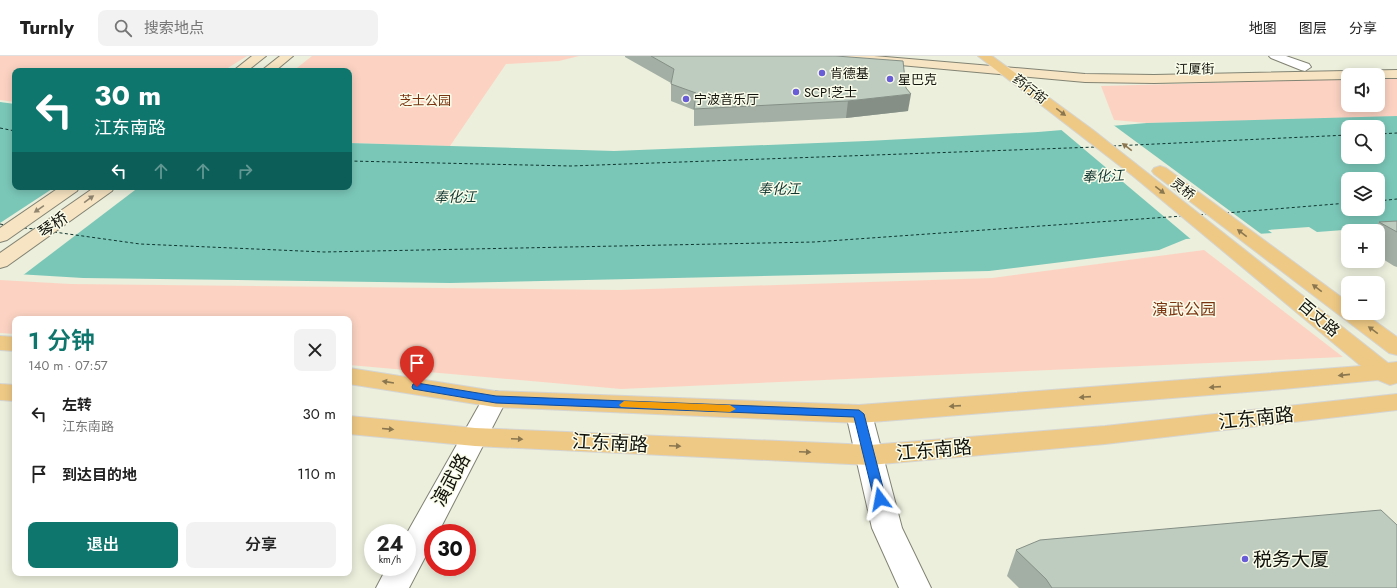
<!DOCTYPE html>
<html lang="zh">
<meta charset="utf-8">
<style>
:root{--surface:#fff;--page:#f2f2f2;--text:#222;--muted:#767676;--line:#e0e0e0;--accent:#0f766e}
body{margin:0;font-family:Jost,"Noto Sans SC",sans-serif;background:var(--page);color:var(--text);height:100vh;display:flex;flex-direction:column;font-size:15px;white-space:nowrap}
*{box-sizing:border-box;margin:0}
p{font-size:13px;color:var(--muted)}
.icon{flex:none;width:22px;height:22px;fill:none;stroke:currentColor;stroke-width:2;stroke-linecap:round;stroke-linejoin:round}
.map{position:relative;flex:1;overflow:hidden}
.details{position:absolute;left:12px;top:260px;width:340px;height:260px;display:flex;flex-direction:column;background:var(--surface);border-radius:8px;box-shadow:0 2px 10px #0003}
.details>*{flex:none}
.banner{position:absolute;left:12px;top:12px;width:340px;height:122px;border-radius:8px;box-shadow:0 2px 10px #0003;background:#0f766e;color:#fff;overflow:hidden}
.tools{position:absolute;left:1341px;top:12px;display:grid;gap:8px}
.tools a{display:grid;place-items:center;width:44px;height:44px;border-radius:8px;background:var(--surface);box-shadow:0 2px 10px #0003;font-size:20px}
.speed{position:absolute;left:364px;top:468px;display:flex;gap:8px;font-size:20px;font-weight:700;text-align:center}
.speed>*{display:grid;place-content:center;width:52px;height:52px;border-radius:50%;background:var(--surface);box-shadow:0 2px 10px #0003;line-height:1}
.speed small{font-size:10px;font-weight:400}
.speed .limit{border:6px solid #d22;background:#fff;color:#111}
.pin{position:absolute;display:grid;place-items:center;width:34px;height:34px;color:#fff;margin:-41px -17px;border-radius:50% 50% 50% 0;rotate:-45deg;box-shadow:0 0 4px #0007}
.pin .icon{rotate:45deg}
.me{position:absolute;width:44px;margin:-22px;rotate:347deg;stroke-linejoin:round;filter:drop-shadow(0 0 3px #0008)}
.turn{display:flex;align-items:center;gap:14px;height:84px;padding:0 16px;font-size:18px}
.turn .icon{width:52px;height:52px;stroke-width:2.5}
.turn b{display:block;font-size:28px;line-height:34px}
.lanes{display:flex;align-items:center;height:38px;padding:0 16px;background:#0003;justify-content:center;gap:20px;direction:ltr}
.lanes .off{opacity:.35}
.round{display:grid;place-items:center;flex:none;width:42px;height:42px;border-radius:8px;background:var(--page)}
.headline{display:flex;align-items:center;justify-content:space-between;height:68px;padding:0 16px}
h1{font-size:24px;font-weight:600;line-height:30px;color:var(--accent)}
.primary-button{display:flex;gap:8px;margin-top:auto;padding:8px 16px}
.primary-button a{flex:1;height:46px;border-radius:8px;background:var(--accent);color:#fff;font-size:16px;font-weight:600;line-height:46px;text-align:center}
.primary-button a+a{background:var(--page);color:var(--text)}
ul{padding:0;list-style:none}
li{display:flex;align-items:center;gap:12px;height:60px;padding:0 16px}
li div{flex:1}
li b{display:block;font-size:15px}
li em{font-style:normal}
header{display:flex;align-items:center;gap:24px;box-sizing:border-box;height:56px;padding:0 20px;background:var(--surface);border-bottom:1px solid var(--line)}
header strong{font-size:19px}
nav{display:flex;gap:22px;margin-inline-start:auto;font-size:14px}
.search{width:280px;height:36px;background:var(--page);display:flex;align-items:center;gap:10px;box-sizing:border-box;padding:0 14px;border-radius:8px;color:var(--muted);font-size:15px}
.map>svg:first-child{display:block}
.green{fill:#fcd3c3}
.water{fill:#7ac7b8;fill-rule:evenodd}
.pier{fill:#ecefdc}
.lines{fill:none;stroke-linecap:round;stroke-linejoin:round}
.ferry{stroke:#0f352f;stroke-width:1;stroke-dasharray:3 2.5;stroke-linecap:butt}
.minor-casing{stroke:#828373;stroke-width:2}
.tertiary-casing{stroke:#828373;stroke-width:2}
.secondary-casing{stroke:#828373;stroke-width:2}
.primary-casing{stroke:#d4d4d3;stroke-width:2}
.minor{fill:#fff;fill-rule:evenodd}
.tertiary{fill:#fff;fill-rule:evenodd}
.secondary{fill:#f7e4c2;fill-rule:evenodd}
.primary{fill:#eec985;fill-rule:evenodd}
.wall{fill:#a3afa4}
.shaded-wall{fill:#858f86}
.building{fill:#beccbf;stroke:#858f86}
.oneway{fill:#8b774f}
.oneway2{fill:#908670}
.route{fill:#1a73e8;stroke:#114b97}
.slow{fill:#f59e0b}
.poi-dot{fill:#685dd7;stroke:#fafcea;stroke-width:1.5}
.labels{text-anchor:middle;dominant-baseline:central;stroke-width:3;stroke-linejoin:round;paint-order:stroke}
.far-street-label{font-size:13px;fill:#12120c;stroke:#fafcea}
.far-poi-label{font-size:13px;fill:#12120c;stroke:#fafcea;text-anchor:start}
.far-park-label{font-size:13px;fill:#7a330f;stroke:#fafcea}
.far-water-label{font-size:14px;font-style:italic;fill:#0f352f;stroke:#fafcea}
.street-label{font-size:16px;fill:#12120c;stroke:#fafcea}
.park-label{font-size:16px;fill:#7a330f;stroke:#fafcea}
.near-street-label{font-size:19px;fill:#12120c;stroke:#fafcea}
.near-poi-label{font-size:19px;fill:#12120c;stroke:#fafcea;text-anchor:start}
</style>
<header>
<strong>Turnly</strong>
<div class="search"><svg class="icon" aria-label="search" viewBox="0 0 24 24"><circle cx="10" cy="10" r="6"/><path d="M15 15l6 6"/></svg>搜索地点</div>
<nav><a>地图</a><a>图层</a><a>分享</a></nav>
</header>
<div class="map">
<svg width="1397" height="532" viewBox="0 0 1397 532">
<rect width="100%" height="100%" fill="#ecefdc"/>
<g class="green">
<path d="M 0,0 L 247,0 L 223,15 L 15,15 L 15,46 L 0,44 Z"/>
<path d="M 312,0 L 579,0 L 559,5 L 506,8 L 450,90 L 349,87 L 349,15 L 293,15 Z"/>
<path d="M 1397,22 L 1397,60 L 1372,62 L 1147,67 L 1114,64 L 1101,30 L 1348,23 L 1348,49 L 1378,49 L 1378,23 Z"/>
<path d="M 1204,194 L 1343,301 L 621,333 L 349,309 L 349,263 L 15,263 L 15,278 L 0,277 L 0,224 L 71,228 L 619,234 L 992,222 Z"/>
</g>
<path class="water" d="M 0,46 L 15,48 L 15,131 L 349,131 L 349,87 L 614,95 L 867,85 L 1038,76 L 1147,67 L 1397,60 L 1397,170 L 1317,176 L 1309,171 L 1268,174 L 1272,177 L 1186,183 L 1159,194 L 989,215 L 450,227 L 83,222 L 0,217 ZM 1348,71 L 1378,71 L 1378,101 L 1348,101 ZM 1348,123 L 1378,123 L 1378,153 L 1348,153 Z"/>
<g class="pier">
<path d="M 1112,68 L 1264,180 L 1193,185 L 1059,72 Z"/>
<path d="M 55,131 L 139,131 L 22,220 L 0,219 L 0,167 Z"/>
</g>
<g class="lines">
<g class="ferry">
<path d="M 0,72 L 15,75"/>
<path d="M 1378,78 L 1397,77"/>
<path d="M 1113,90 L 1348,79"/>
<path d="M 349,105 L 571,110 L 1096,91"/>
<path d="M 1378,145 L 1397,143"/>
<path d="M 1226,157 L 1348,147"/>
<path d="M 1200,159 L 1207,158"/>
<path d="M 0,168 L 5,169"/>
<path d="M 24,172 L 35,173"/>
<path d="M 54,176 L 140,188 L 324,196 L 814,186 L 1183,160"/>
</g>
<g class="minor-casing">
<g id="minor">
<path d="M 495,335 L 504,337 L 507,343 L 438,477 L 433,477 L 433,486 L 409,532 L 376,532 L 387,511 L 407,511 L 407,477 L 486,337 Z"/>
<path d="M 859,349 L 868,352 L 872,358 L 902,472 L 931,532 L 899,532 L 872,472 L 846,358 L 850,352 Z"/>
</g>
</g>
<g class="tertiary-casing">
<path id="tertiary" d="M 1269,0 L 1286,0 L 1309,8 L 1311,11 L 1305,15 L 1301,14 L 1271,2 Z"/>
</g>
<g class="secondary-casing">
<g id="secondary">
<path d="M 252,0 L 266,0 L 247,15 L 233,15 Z"/>
<path d="M 280,0 L 293,0 L 275,15 L 261,15 Z"/>
<path d="M 828,0 L 874,0 L 1085,18 L 1154,19 L 1397,14 L 1397,22 L 1378,22 L 1378,19 L 1348,19 L 1348,23 L 1154,27 L 1085,26 L 834,3 Z"/>
<path d="M 60,131 L 79,131 L 77,135 L 7,184 L 0,186 L 0,172 Z"/>
<path d="M 95,131 L 114,131 L 112,135 L 7,210 L 0,212 L 0,197 Z"/>
</g>
</g>
<g class="primary-casing">
<g id="primary">
<path d="M 978,0 L 992,0 L 1093,74 L 1388,307 L 1397,306 L 1397,327 L 1390,329 L 1378,324 L 1283,333 L 859,367 L 495,351 L 349,328 L 349,312 L 495,335 L 859,349 L 1361,310 L 1133,120 Z"/>
<path d="M 1160,110 L 1166,112 L 1348,246 L 1348,257 L 1364,257 L 1397,281 L 1397,299 L 1389,297 L 1154,118 L 1152,115 L 1154,112 Z"/>
<path d="M 0,280 L 15,281 L 15,295 L 0,294 Z"/>
<path d="M 0,328 L 15,329 L 15,345 L 0,344 Z"/>
<path d="M 1397,338 L 1397,354 L 1105,388 L 870,409 L 475,390 L 349,378 L 349,360 L 475,372 L 870,389 L 1105,370 Z"/>
</g>
</g>
<use href="#minor" class="minor"/>
<use href="#tertiary" class="tertiary"/>
<use href="#secondary" class="secondary"/>
<use href="#primary" class="primary"/>
</g>
<g class="wall">
<path d="M 625,0 L 836,0 L 908,55 L 846,62 L 694,70 L 694,54 L 671,45 L 671,27 L 625,1 Z"/>
<path d="M 1397,165 L 1397,211 L 1394,210 L 1378,200 L 1378,175 L 1374,175 L 1379,166 Z"/>
<path d="M 1016,494 L 1397,532 L 1019,532 L 1007,520 Z"/>
</g>
<path class="shaded-wall" d="M 911,38 L 908,55 L 846,62 L 848,45 Z"/>
<g class="building">
<path d="M 651,0 L 836,0 L 903,5 L 906,32 L 911,38 L 848,45 L 694,53 L 696,37 L 671,28 L 674,13 Z"/>
<path d="M 1397,165 L 1397,176 L 1379,166 Z"/>
<path d="M 1381,454 L 1397,469 L 1397,532 L 1052,532 L 1046,523 L 1016,494 L 1040,484 Z"/>
</g>
<defs><path id="oneway-solid" d="M-6-.8H1V-3.2L6.5 0L1 3.2V.8H-6Z"/></defs>
<g class="oneway">
<use href="#oneway-solid" transform="translate(1061 56) rotate(37)"/>
<use href="#oneway-solid" transform="translate(1127 91) rotate(-143)"/>
<use href="#oneway-solid" transform="translate(1160 134) rotate(38)"/>
<use href="#oneway-solid" transform="translate(1242 177) rotate(-143)"/>
<use href="#oneway-solid" transform="translate(1317 232) rotate(-143)"/>
<use href="#oneway-solid" transform="translate(1373 274) rotate(-144)"/>
<use href="#oneway-solid" transform="translate(1344 319) rotate(174)"/>
<use href="#oneway-solid" transform="translate(388 326) rotate(-171)"/>
<use href="#oneway-solid" transform="translate(1215 331) rotate(176)"/>
<use href="#oneway-solid" transform="translate(1085 341) rotate(176)"/>
<use href="#oneway-solid" transform="translate(955 350) rotate(176)"/>
<use href="#oneway-solid" transform="translate(388 373) rotate(5)"/>
<use href="#oneway-solid" transform="translate(517 383) rotate(3)"/>
<use href="#oneway-solid" transform="translate(675 390) rotate(3)"/>
<use href="#oneway-solid" transform="translate(805 396) rotate(3)"/>
</g>
<g class="oneway2">
<use href="#oneway-solid" transform="translate(89 143) rotate(-36)"/>
<use href="#oneway-solid" transform="translate(39 153) rotate(145)"/>
</g>
<path class="route" d="M 417,327 L 496,340 L 859,354 L 864,358 L 886,443 L 884,446 L 876,446 L 874,443 L 854,361 L 496,347 L 413,333 L 412,331 L 413,328 Z"/>
<path class="slow" d="M 624,345 L 730,349 L 736,353 L 730,356 L 621,351 L 619,349 Z"/>
<g class="poi-dot">
<circle cx="822" cy="17" r="4"/>
<circle cx="890" cy="23" r="4"/>
<circle cx="796" cy="36" r="4"/>
<circle cx="686" cy="43" r="4"/>
<circle cx="1245" cy="503" r="4"/>
</g>
<g class="labels">
<g class="far-street-label">
<text transform="translate(1195 13) rotate(-1)">江厦街</text>
<text transform="translate(1030 33) rotate(37)">药行街</text>
<text transform="translate(1183 133) rotate(37)">灵桥</text>
</g>
<g class="far-poi-label">
<text x="830" y="17">肯德基</text>
<text x="898" y="23">星巴克</text>
<text x="804" y="36">SCP!芝士</text>
<text x="694" y="43">宁波音乐厅</text>
</g>
<g class="far-park-label">
<text x="425" y="44">芝士公园</text>
</g>
<g class="far-water-label">
<text transform="translate(1103 120) rotate(-3)">奉化江</text>
<text transform="translate(779 133) rotate(-1)">奉化江</text>
<text transform="translate(455 141) rotate(-1)">奉化江</text>
</g>
<g class="street-label">
<text transform="translate(53 169) rotate(-36)">琴桥</text>
<text transform="translate(1319 262) rotate(40)">百丈路</text>
</g>
<g class="park-label">
<text x="1184" y="253">演武公园</text>
</g>
<g class="near-street-label">
<text transform="translate(1256 362) rotate(-6)">江东南路</text>
<text transform="translate(610 387) rotate(3)">江东南路</text>
<text transform="translate(934 394) rotate(-5)">江东南路</text>
<text transform="translate(451 424) rotate(-61)">演武路</text>
</g>
<g class="near-poi-label">
<text x="1253" y="503">税务大厦</text>
</g>
</g>
</svg>
<div class="tools">
<a><svg class="icon" aria-label="sound" viewBox="0 0 24 24"><path d="M4 9h4l5-4v14l-5-4H4zM17 9q2 3 0 6"/></svg></a>
<a><svg class="icon" aria-label="search" viewBox="0 0 24 24"><circle cx="10" cy="10" r="6"/><path d="M15 15l6 6"/></svg></a>
<a><svg class="icon" aria-label="layers" viewBox="0 0 24 24"><path d="M12 4l9 5-9 5-9-5zM3 14l9 5 9-5"/></svg></a>
<a>+</a>
<a>−</a>
</div>
<div class="speed"><div>24<small>km/h</small></div><div class="limit">30</div></div>
<div class="pin" style="left:417px;top:331px;background:#d93025"><svg class="icon" aria-label="arrive" viewBox="0 0 24 24"><path d="M6 21V4h12l-3 4 3 4H6"/></svg></div>
<svg class="me" style="left:880px;top:443px" viewBox="-20 -20 40 40"><path d="M0-17L14 15 0 8-14 15z" fill="#1a73e8" stroke="#fff" stroke-width="4"/></svg>
<div class="banner">
<div class="turn"><svg class="icon" aria-label="left" viewBox="0 0 24 24"><path d="M17 20v-9H6M10 6l-5 5 5 5"/></svg><div><b>30 m</b>江东南路</div></div>
<div class="lanes"><svg class="icon" aria-label="left" viewBox="0 0 24 24"><path d="M17 20v-9H6M10 6l-5 5 5 5"/></svg><svg class="icon off" aria-label="ahead" viewBox="0 0 24 24"><path d="M12 20V5M6 11l6-6 6 6"/></svg><svg class="icon off" aria-label="ahead" viewBox="0 0 24 24"><path d="M12 20V5M6 11l6-6 6 6"/></svg><svg class="icon off" aria-label="right" viewBox="0 0 24 24"><path d="M7 20v-9h11M14 6l5 5-5 5"/></svg></div>
</div>
<section class="details">
<div class="headline"><div><h1>1 分钟</h1><p>140 m · 07:57</p></div><a class="round"><svg class="icon" aria-label="close" viewBox="0 0 24 24"><path d="M6 6l12 12M18 6L6 18"/></svg></a></div>
<ul>
<li><svg class="icon" aria-label="left" viewBox="0 0 24 24"><path d="M17 20v-9H6M10 6l-5 5 5 5"/></svg><div><b>左转</b><p>江东南路</p></div><em>30 m</em></li>
<li><svg class="icon" aria-label="arrive" viewBox="0 0 24 24"><path d="M6 21V4h12l-3 4 3 4H6"/></svg><div><b>到达目的地</b></div><em>110 m</em></li>
</ul>
<div class="primary-button"><a>退出</a><a>分享</a></div>
</section>
</div>
